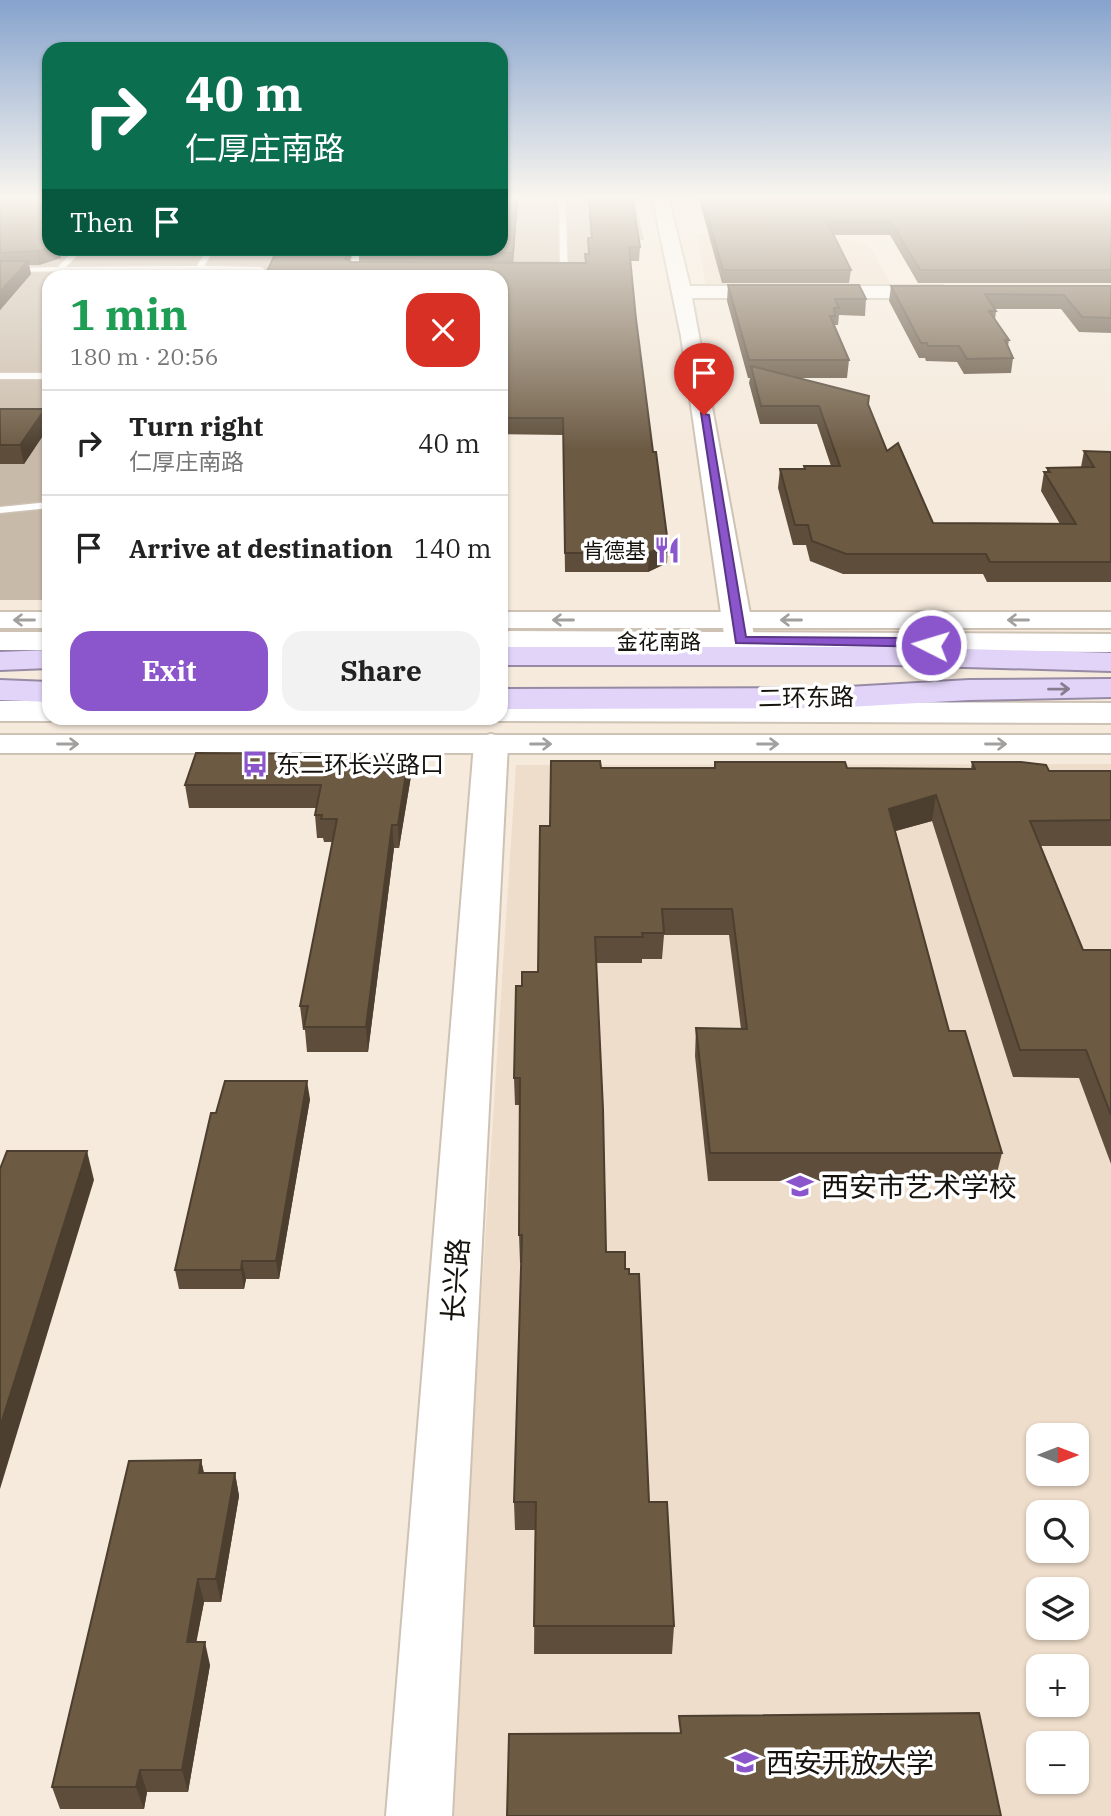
<!DOCTYPE html>
<meta charset="utf-8">
<style>
:root{--surface:#fff;--page:#f2f2f2;--text:#222;--muted:#767676;--line:#e0e0e0;--accent:#8b55cc}
body{margin:0;font-family:"IBM Plex Serif","Noto Sans SC",serif;background:var(--page);color:var(--text);height:100vh;display:flex;flex-direction:column;font-size:26px;white-space:nowrap}
*{box-sizing:border-box;margin:0}
p{font-size:23px;color:var(--muted)}
.icon{flex:none;width:38px;height:38px;fill:none;stroke:currentColor;stroke-width:2;stroke-linecap:round;stroke-linejoin:round}
.map{position:relative;flex:1;overflow:hidden}
.sheet{position:absolute;left:42px;top:270px;width:466px;height:455px;display:flex;flex-direction:column;background:var(--surface);border-radius:21px;box-shadow:0 2px 5px #0004}
.sheet>*{flex:none}
.guide{position:absolute;left:42px;top:42px;width:466px;height:214px;border-radius:21px;box-shadow:0 2px 5px #0004;background:#0b6e4f;color:#fff;overflow:hidden}
.needle{width:46px;rotate:90deg}
.buttons{position:absolute;left:1026px;top:1423px;display:grid;gap:14px}
.buttons a{display:grid;place-items:center;width:63px;height:63px;border-radius:14px;background:var(--surface);box-shadow:0 2px 5px #0004;font-size:35px}
.pin{position:absolute;display:grid;place-items:center;width:60px;height:60px;color:#fff;margin:-72px -30px;border-radius:50% 50% 50% 0;rotate:-45deg;box-shadow:0 0 7px #0007}
.pin .icon{rotate:45deg}
.me{position:absolute;width:77px;margin:-38px;rotate:275deg;stroke-linejoin:round;filter:drop-shadow(0 0 5px #0008)}
.turn{display:flex;align-items:center;gap:24px;height:147px;padding:0 28px;font-size:32px}
.turn .icon{width:91px;height:91px;stroke-width:2.5}
.turn b{display:block;font-size:49px;line-height:60px}
.then{display:flex;align-items:center;height:66px;padding:0 28px;background:#0003;gap:14px;font-size:26px}
.round{display:grid;place-items:center;flex:none;width:74px;height:74px;border-radius:21px;background:var(--page)}
.headline{display:flex;align-items:center;justify-content:space-between;height:119px;padding:0 28px}
h1{font-size:42px;font-weight:700;line-height:52px;color:#1e9e55}
.primary-button{display:flex;gap:14px;margin-top:auto;padding:14px 28px}
.primary-button a{flex:1;height:80px;border-radius:21px;background:var(--accent);color:#fff;font-size:28px;font-weight:700;line-height:80px;text-align:center}
.primary-button a+a{background:var(--page);color:var(--text)}
ul{padding:0;list-style:none}
li{display:flex;align-items:center;gap:21px;height:105px;padding:0 28px;border-top:2px solid var(--line)}
li div{flex:1}
li b{display:block;font-size:26px}
li em{font-style:normal}
.map>svg:first-child{display:block}
.built{fill:#eeddca;fill-rule:evenodd}
.green{fill:#c8baa9}
.lines{fill:none;stroke-linecap:round;stroke-linejoin:round}
.service-casing{stroke:#cec2b5;stroke-width:3}
.minor-casing{stroke:#cec2b5;stroke-width:4}
.tertiary-casing{stroke:#cec2b5;stroke-width:4}
.secondary-casing{stroke:#cec2b5;stroke-width:4}
.trunk-casing{stroke:#968aa5;stroke-width:4}
.service{fill:#fff;fill-rule:evenodd}
.minor{fill:#fff;fill-rule:evenodd}
.tertiary{fill:#fff;fill-rule:evenodd}
.secondary{fill:#fff;fill-rule:evenodd}
.trunk{fill:#e2d4f8;fill-rule:evenodd}
.wall{fill:#5d4d3a}
.shaded-wall{fill:#4c3f2f}
.building{fill:#6c5a43;stroke:#4c3f2f;stroke-width:2}
.oneway{stroke:#a2a09e}
.oneway2{stroke:#867d8e}
.route{fill:#8b55cc;stroke:#5a3785;stroke-width:2}
.labels{text-anchor:middle;dominant-baseline:central;stroke-width:7;stroke-linejoin:round;paint-order:stroke}
.far-poi-label{font-size:21px;fill:#16120d;stroke:#fff;text-anchor:end}
.far-street-label{font-size:21px;fill:#16120d;stroke:#fff}
.street-label{font-size:24px;fill:#16120d;stroke:#fff}
.poi-label{font-size:24px;fill:#16120d;stroke:#fff;text-anchor:start}
.near-poi-label{font-size:28px;fill:#16120d;stroke:#fff;text-anchor:start}
.near-street-label{font-size:28px;fill:#16120d;stroke:#fff}
</style>
<div class="map">
<svg width="1111" height="1816" viewBox="0 0 1111 1816">
<rect width="100%" height="100%" fill="#f5eadc"/>
<g class="built">
<path d="M 697,235 L 829,236 L 869,245 L 893,288 L 706,287 Z"/>
<path d="M 1111,764 L 1111,1816 L 451,1816 L 455,1703 L 516,765 ZM 1038,1435 L 1076,1435 L 1076,1474 L 1038,1474 ZM 1038,1512 L 1076,1512 L 1076,1550 L 1038,1550 ZM 1038,1589 L 1076,1589 L 1076,1628 L 1038,1628 ZM 1038,1666 L 1076,1666 L 1076,1704 L 1038,1704 ZM 1038,1743 L 1076,1743 L 1076,1782 L 1038,1782 Z"/>
</g>
<path class="green" d="M 501,196 L 634,196 L 644,240 L 594,240 L 595,266 L 500,276 L 49,276 L 49,600 L 0,600 L 0,204 L 49,248 L 500,248 Z"/>
<g class="lines">
<g class="service-casing">
<g id="service">
<path d="M 559,196 L 565,196 L 568,272 L 550,274 L 547,270 L 560,270 Z"/>
<path d="M 76,248 L 84,248 L 66,267 L 197,266 L 208,248 L 215,248 L 204,266 L 261,267 L 265,269 L 261,271 L 201,270 L 197,276 L 190,275 L 193,270 L 0,272 L 0,268 L 58,267 Z"/>
<path d="M 355,248 L 363,248 L 356,270 L 366,270 L 366,274 L 348,272 Z"/>
<rect x="0" y="373" width="49" height="6"/>
<path d="M 49,502 L 49,508 L 0,513 L 0,507 Z"/>
</g>
</g>
<g class="minor-casing">
<g id="minor">
<rect x="0" y="612" width="49" height="16"/>
<rect x="500" y="612" width="611" height="16"/>
<rect x="0" y="735" width="1111" height="18"/>
</g>
</g>
<g class="tertiary-casing">
<g id="tertiary">
<path d="M 652,196 L 668,196 L 690,286 L 943,286 L 953,292 L 943,298 L 692,298 L 755,641 L 751,647 L 740,650 L 729,647 L 725,641 L 681,336 Z"/>
<path d="M 491,734 L 503,737 L 508,744 L 452,1816 L 386,1816 L 474,744 L 479,737 Z"/>
</g>
</g>
<g class="secondary-casing">
<g id="secondary">
<path d="M 500,631 L 1111,634 L 1111,652 L 500,649 Z"/>
<rect x="0" y="632" width="49" height="18"/>
<path d="M 0,701 L 49,701 L 49,718 L 61,718 L 49,721 L 0,721 Z"/>
<path d="M 500,701 L 1111,703 L 1111,723 L 500,721 L 489,718 L 500,718 Z"/>
</g>
</g>
<g class="trunk-casing">
<g id="trunk">
<path d="M 500,647 L 894,647 L 1111,653 L 1111,671 L 894,665 L 500,665 Z"/>
<path d="M 49,650 L 49,668 L 0,670 L 0,652 Z"/>
<path d="M 1111,679 L 1111,697 L 969,700 L 831,708 L 500,709 L 500,689 L 831,688 L 969,680 Z"/>
<path d="M 0,680 L 49,682 L 49,702 L 0,700 Z"/>
</g>
</g>
<use href="#service" class="service"/>
<use href="#minor" class="minor"/>
<use href="#tertiary" class="tertiary"/>
<use href="#secondary" class="secondary"/>
<use href="#trunk" class="trunk"/>
</g>
<g class="wall">
<path d="M 0,196 L 49,196 L 49,248 L 61,258 L 39,265 L 29,265 L 31,274 L 0,310 Z"/>
<path d="M 518,196 L 513,263 L 585,263 L 585,254 L 588,254 L 588,238 L 591,238 L 588,196 L 632,196 L 640,247 L 639,261 L 630,261 L 636,319 L 667,563 L 648,572 L 565,572 L 563,435 L 500,434 L 500,276 L 265,276 L 349,262 L 359,263 L 359,253 Z"/>
<path d="M 698,196 L 1111,196 L 1111,283 L 918,283 L 890,235 L 834,235 L 851,270 L 849,283 L 722,283 Z"/>
<path d="M 728,285 L 866,299 L 865,316 L 839,315 L 838,325 L 834,325 L 849,360 L 847,378 L 797,378 L 868,404 L 887,451 L 933,523 L 1060,524 L 1041,491 L 1044,472 L 1047,472 L 1047,468 L 1081,467 L 1084,451 L 1111,452 L 1111,582 L 987,582 L 983,574 L 843,574 L 810,561 L 806,545 L 793,545 L 778,488 L 780,469 L 804,469 L 804,466 L 831,466 L 817,424 L 760,424 L 749,383 L 750,378 L 748,378 L 727,301 Z"/>
<path d="M 891,286 L 1111,286 L 1111,333 L 1079,332 L 1061,309 L 995,309 L 996,311 L 995,320 L 1009,340 L 1008,346 L 1013,358 L 1011,373 L 964,374 L 957,362 L 926,361 L 925,358 L 919,358 L 889,301 Z"/>
<path d="M 0,409 L 45,409 L 48,428 L 24,464 L 0,464 Z"/>
<path d="M 715,762 L 847,768 L 971,769 L 972,762 L 1049,771 L 1111,771 L 1111,846 L 1041,846 L 1083,950 L 1111,950 L 1111,1164 L 1079,1078 L 1013,1077 L 932,821 L 895,831 L 949,1031 L 1002,1153 L 995,1181 L 708,1181 L 695,1056 L 696,1028 L 741,1029 L 729,935 L 664,935 L 662,959 L 642,959 L 642,963 L 596,963 L 606,1252 L 625,1269 L 649,1502 L 674,1626 L 672,1654 L 534,1654 L 535,1530 L 515,1530 L 514,1502 L 521,1263 L 520,1263 L 519,1235 L 520,1105 L 515,1105 L 514,1078 L 522,986 L 538,972 L 550,826 L 714,768 Z"/>
<path d="M 411,776 L 399,848 L 394,848 L 368,1052 L 307,1052 L 305,1030 L 303,1030 L 300,1006 L 332,842 L 324,842 L 323,838 L 317,838 L 315,815 L 316,808 L 189,808 L 185,785 Z"/>
<path d="M 310,1099 L 279,1279 L 246,1279 L 244,1289 L 179,1289 L 175,1270 L 216,1113 Z"/>
<path d="M 201,1460 L 204,1473 L 235,1473 L 239,1496 L 221,1602 L 204,1602 L 196,1642 L 210,1665 L 188,1792 L 147,1792 L 144,1809 L 60,1809 L 52,1787 Z"/>
</g>
<g class="shaded-wall">
<path d="M 517,196 L 518,196 L 513,267 L 513,253 Z"/>
<path d="M 49,248 L 59,248 L 61,258 L 39,265 L 37,251 Z"/>
<path d="M 348,248 L 354,248 L 346,273 L 345,259 Z"/>
<path d="M 28,261 L 31,274 L 0,310 L 0,292 Z"/>
<path d="M 45,409 L 48,428 L 24,464 L 20,445 Z"/>
<path d="M 668,544 L 667,563 L 648,572 L 649,553 Z"/>
<path d="M 409,754 L 411,776 L 399,848 L 398,825 Z"/>
<path d="M 936,795 L 932,821 L 885,834 L 889,809 Z"/>
<path d="M 392,825 L 394,848 L 368,1052 L 366,1027 Z"/>
<path d="M 307,1081 L 310,1099 L 279,1279 L 276,1261 Z"/>
<path d="M 87,1151 L 94,1180 L 0,1489 L 0,1427 Z"/>
<path d="M 242,1261 L 246,1279 L 244,1289 L 241,1270 Z"/>
<path d="M 201,1460 L 206,1483 L 199,1473 Z"/>
<path d="M 235,1473 L 239,1496 L 221,1602 L 216,1579 Z"/>
<path d="M 198,1579 L 204,1602 L 192,1665 L 187,1642 Z"/>
<path d="M 205,1642 L 210,1665 L 188,1792 L 182,1770 Z"/>
<path d="M 140,1770 L 147,1792 L 144,1809 L 136,1787 Z"/>
</g>
<g class="building">
<path d="M 0,196 L 49,196 L 49,217 L 44,217 L 49,226 L 49,248 L 37,251 L 0,253 Z"/>
<path d="M 500,196 L 517,196 L 513,253 L 359,253 L 360,248 L 500,248 Z"/>
<path d="M 589,196 L 632,196 L 640,247 L 629,247 L 636,319 L 653,452 L 656,452 L 668,544 L 649,553 L 565,553 L 563,418 L 500,418 L 500,276 L 265,276 L 278,248 L 348,248 L 345,259 L 351,262 L 586,263 L 585,254 L 589,254 L 588,238 L 592,238 Z"/>
<path d="M 702,196 L 1111,196 L 1111,270 L 920,270 L 891,222 L 827,222 L 851,270 L 723,270 Z"/>
<path d="M 0,261 L 28,261 L 0,292 Z"/>
<path d="M 728,285 L 859,285 L 866,299 L 835,299 L 839,308 L 834,308 L 835,316 L 830,316 L 849,360 L 749,360 Z"/>
<path d="M 891,286 L 1111,286 L 1111,318 L 1082,317 L 1064,295 L 985,294 L 996,311 L 989,311 L 1009,340 L 1005,340 L 1013,358 L 967,359 L 959,346 L 928,346 L 927,343 L 921,343 Z"/>
<path d="M 751,366 L 869,396 L 868,404 L 887,451 L 898,443 L 933,523 L 1076,524 L 1044,472 L 1050,472 L 1047,468 L 1094,467 L 1084,451 L 1111,452 L 1111,562 L 990,562 L 986,554 L 846,554 L 812,541 L 808,525 L 795,525 L 780,469 L 805,469 L 804,466 L 840,466 L 819,406 L 761,406 Z"/>
<path d="M 0,409 L 45,409 L 20,445 L 0,445 Z"/>
<path d="M 196,753 L 409,754 L 398,825 L 392,825 L 366,1027 L 304,1027 L 308,1006 L 300,1006 L 337,819 L 321,819 L 322,815 L 315,815 L 321,785 L 185,785 Z"/>
<path d="M 551,761 L 600,761 L 601,768 L 715,768 L 715,762 L 845,762 L 847,768 L 975,769 L 972,762 L 1021,762 L 1046,765 L 1049,771 L 1111,771 L 1111,820 L 1030,821 L 1083,950 L 1111,950 L 1111,1115 L 1086,1050 L 1020,1050 L 936,795 L 889,809 L 949,1031 L 965,1031 L 1002,1153 L 710,1153 L 696,1028 L 747,1029 L 732,909 L 662,909 L 664,933 L 642,933 L 643,937 L 595,937 L 603,1109 L 606,1252 L 625,1252 L 625,1269 L 629,1269 L 629,1274 L 639,1274 L 649,1502 L 667,1502 L 674,1626 L 534,1626 L 536,1502 L 514,1502 L 522,1235 L 519,1235 L 520,1078 L 514,1078 L 516,986 L 522,986 L 522,972 L 538,972 L 540,826 L 550,826 Z"/>
<path d="M 225,1081 L 307,1081 L 276,1261 L 242,1261 L 241,1270 L 175,1270 L 211,1113 L 216,1113 Z"/>
<path d="M 7,1151 L 87,1151 L 0,1427 L 0,1169 Z"/>
<path d="M 201,1460 L 199,1473 L 235,1473 L 216,1579 L 198,1579 L 187,1642 L 205,1642 L 182,1770 L 140,1770 L 136,1787 L 52,1787 L 129,1461 Z"/>
<path d="M 979,1713 L 1001,1816 L 507,1816 L 509,1734 L 681,1733 L 679,1716 Z"/>
</g>
<defs><path id="oneway-shaft" d="M-6 0H5M1.5-3L5.5 0L1.5 3" fill="none" stroke-width="1.6" stroke-linecap="round" stroke-linejoin="round" transform="scale(1.75)"/></defs>
<g class="oneway">
<use href="#oneway-shaft" transform="translate(24 620) rotate(-180)"/>
<use href="#oneway-shaft" transform="translate(563 620) rotate(-180)"/>
<use href="#oneway-shaft" transform="translate(791 620) rotate(-180)"/>
<use href="#oneway-shaft" transform="translate(1018 620) rotate(-180)"/>
<use href="#oneway-shaft" transform="translate(68 744)"/>
<use href="#oneway-shaft" transform="translate(541 744)"/>
<use href="#oneway-shaft" transform="translate(768 744)"/>
<use href="#oneway-shaft" transform="translate(996 744)"/>
</g>
<use class="oneway2" href="#oneway-shaft" transform="translate(1059 689) rotate(-1)"/>
<linearGradient id="sky" x2="0" y2="1"><stop stop-color="#86a3cd"/><stop offset="0.44" stop-color="#faf6ef"/><stop offset="1" stop-color="#faf6ef" stop-opacity="0"/></linearGradient>
<rect width="1111" height="450" fill="url(#sky)"/>
<path class="route" d="M 701,413 L 709,415 L 746,637 L 904,638 L 936,642 L 936,647 L 736,643 Z"/>
<defs>
<g id="restaurant-bare" transform="scale(2.1)"><path d="M-5-6h1v4h1v-4h1v4h1v-4h1v5L-1.5 .5V6h-2V.5L-5-1ZM5-6V6H3V1.5H1.5Q1.5-4 5-6Z" fill="#8b55cc" stroke="#fff" stroke-width="2.5" paint-order="stroke"/></g>
<g id="bus-bare" transform="scale(2.1)"><path d="M-5-6H5V4H4V6H2V4H-2V6H-4V4H-5ZM-3.5-4V0h7V-4ZM-3.5 1.2v1.5H-2V1.2ZM2 1.2v1.5H3.5V1.2Z" fill="#8b55cc" stroke="#fff" stroke-width="2.5" paint-order="stroke"/></g>
<g id="school-bare" transform="scale(2.1)"><path d="M0-5L7-2L0 1L-7-2ZM-4 1L0 2.5L4 1V4Q0 6-4 4Z" fill="#8b55cc" stroke="#fff" stroke-width="2.5" paint-order="stroke"/></g>
</defs>
<g fill-rule="evenodd">
<use href="#restaurant-bare" x="667" y="550"/>
<use href="#bus-bare" x="255" y="764"/>
<use href="#school-bare" x="800" y="1186"/>
<use href="#school-bare" x="745" y="1762"/>
</g>
<g class="labels">
<g class="far-poi-label">
<text x="646" y="550">肯德基</text>
</g>
<g class="far-street-label">
<text x="659" y="641">金花南路</text>
</g>
<g class="street-label">
<text transform="translate(806 697) rotate(-1)">二环东路</text>
</g>
<g class="poi-label">
<text x="276" y="764">东二环长兴路口</text>
</g>
<g class="near-poi-label">
<text x="821" y="1186">西安市艺术学校</text>
<text x="766" y="1762">西安开放大学</text>
</g>
<g class="near-street-label">
<text transform="translate(455 1280) rotate(-86)">长兴路</text>
</g>
</g>
</svg>
<div class="buttons">
<a><svg class="needle" viewBox="-14 -14 28 28"><path d="M0-13l5 13h-10z" fill="#e53935"/><path d="M0 13l5-13h-10z" fill="#767676"/></svg></a>
<a><svg class="icon" aria-label="search" viewBox="0 0 24 24"><circle cx="10" cy="10" r="6"/><path d="M15 15l6 6"/></svg></a>
<a><svg class="icon" aria-label="layers" viewBox="0 0 24 24"><path d="M12 4l9 5-9 5-9-5zM3 14l9 5 9-5"/></svg></a>
<a>+</a>
<a>−</a>
</div>
<div class="pin" style="left:704px;top:415px;background:#d93025"><svg class="icon" aria-label="arrive" viewBox="0 0 24 24"><path d="M6 21V4h12l-3 4 3 4H6"/></svg></div>
<svg class="me" style="left:931px;top:645px" viewBox="-20 -20 40 40"><circle r="17" fill="#8b55cc" stroke="#fff" stroke-width="3"/><path d="M0-11L8 9 0 5-8 9z" fill="#fff"/></svg>
<div class="guide">
<div class="turn"><svg class="icon" aria-label="right" viewBox="0 0 24 24"><path d="M7 20v-9h11M14 6l5 5-5 5"/></svg><div><b>40 m</b>仁厚庄南路</div></div>
<div class="then">Then<svg class="icon" aria-label="arrive" viewBox="0 0 24 24"><path d="M6 21V4h12l-3 4 3 4H6"/></svg></div>
</div>
<section class="sheet">
<div class="headline"><div><h1>1 min</h1><p>180 m · 20:56</p></div><a class="round" style="background:#d93025;color:#fff"><svg class="icon" aria-label="close" viewBox="0 0 24 24"><path d="M6 6l12 12M18 6L6 18"/></svg></a></div>
<ul>
<li><svg class="icon" aria-label="right" viewBox="0 0 24 24"><path d="M7 20v-9h11M14 6l5 5-5 5"/></svg><div><b>Turn right</b><p>仁厚庄南路</p></div><em>40 m</em></li>
<li><svg class="icon" aria-label="arrive" viewBox="0 0 24 24"><path d="M6 21V4h12l-3 4 3 4H6"/></svg><div><b>Arrive at destination</b></div><em>140 m</em></li>
</ul>
<div class="primary-button"><a>Exit</a><a>Share</a></div>
</section>
</div>
